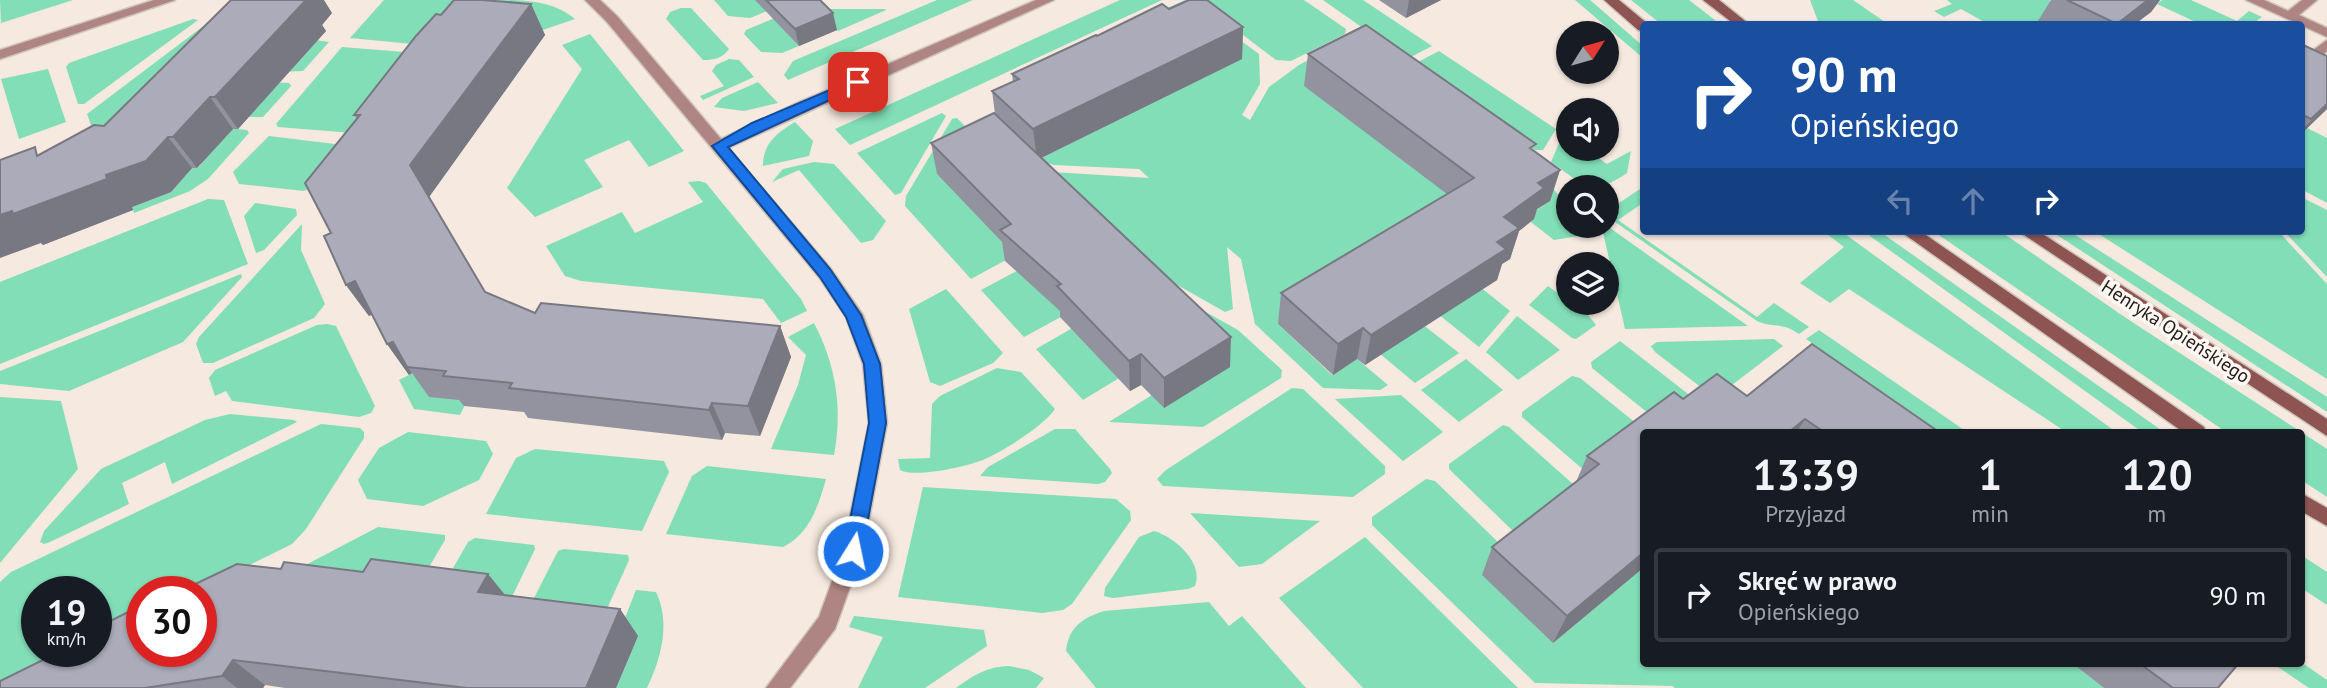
<!DOCTYPE html>
<html lang="pl">
<meta charset="utf-8">
<style>
:root{--surface:#171b24;--page:#20242c;--text:#f1f3f6;--muted:#9ea1a6;--line:#363941}
body{margin:0;font-family:"PT Sans",sans-serif;background:var(--page);color:var(--text);height:100vh;display:flex;flex-direction:column;font-size:26px;white-space:nowrap}
*{box-sizing:border-box;margin:0}
p{font-size:23px;color:var(--muted)}
.icon{flex:none;width:38px;height:38px;fill:none;stroke:currentColor;stroke-width:2;stroke-linecap:round;stroke-linejoin:round}
.map{position:relative;flex:1;overflow:hidden}
.drawer{position:absolute;left:1640px;top:429px;width:665px;height:238px;display:flex;flex-direction:column;background:var(--surface);border-radius:7px;box-shadow:0 2px 5px #0004}
.drawer>*{flex:none}
.hud{position:absolute;left:1640px;top:21px;width:665px;height:214px;border-radius:7px;box-shadow:0 2px 5px #0004;background:#1a4fa0;color:#fff;overflow:hidden}
.needle{width:46px;rotate:53deg}
.tools{position:absolute;left:1556px;top:21px;display:grid;gap:14px}
.tools a{display:grid;place-items:center;width:63px;height:63px;border-radius:50%;background:var(--surface);box-shadow:0 2px 5px #0004;font-size:35px}
.speed{position:absolute;left:21px;top:576px;display:flex;gap:14px;font-size:35px;font-weight:700;text-align:center}
.speed>*{display:grid;place-content:center;width:91px;height:91px;border-radius:50%;background:var(--surface);box-shadow:0 2px 5px #0004;line-height:1}
.speed small{font-size:18px;font-weight:400}
.speed .limit{border:10px solid #d22;background:#fff;color:#111}
.pin{position:absolute;display:grid;place-items:center;width:60px;height:60px;color:#fff;margin:-30px;border-radius:14px;box-shadow:0 4px 10px #0006}
.me{position:absolute;width:77px;margin:-38px;rotate:10deg;stroke-linejoin:round;filter:drop-shadow(0 0 5px #0008)}
.turn{display:flex;align-items:center;gap:24px;height:147px;padding:0 35px;font-size:32px}
.turn .icon{width:91px;height:91px;stroke-width:2.5}
.turn b{display:block;font-size:49px;line-height:60px}
.lanes{display:flex;align-items:center;height:66px;padding:0 35px;background:#0003;justify-content:center;gap:35px;direction:ltr}
.lanes .off{opacity:.35}
.eta{display:flex;justify-content:space-evenly;align-items:center;height:119px;text-align:center}
.eta b{font-size:42px;font-weight:700;line-height:49px}
ul{padding:0;list-style:none}
li{display:flex;align-items:center;gap:21px;height:94px;margin:0 14px 10px;padding:0 21px;border:4px solid var(--line);border-radius:7px}
li div{flex:1}
li b{display:block;font-size:26px}
li em{font-style:normal}
.map>svg:first-child{display:block}
.green{fill:#82deb6}
.lines{fill:none;stroke-linecap:round;stroke-linejoin:round}
.lane-casing{stroke:#cfc4bb;stroke-width:3}
.street-casing{stroke:#cfc4bb;stroke-width:3}
.secondary-casing{stroke:#cfc4bb;stroke-width:3}
.lane{fill:#af8583;fill-rule:evenodd}
.street{fill:#af8583;fill-rule:evenodd}
.secondary{fill:#8e5451;fill-rule:evenodd}
.wall{fill:#93939f}
.shaded-wall{fill:#787882}
.building{fill:#ababb9;stroke:#787882;stroke-width:2}
.route{fill:#1a73e8;stroke:#114b97;stroke-width:2}
.labels{text-anchor:middle;dominant-baseline:central;stroke-width:7;stroke-linejoin:round;paint-order:stroke}
.street-label{font-size:19px;fill:#1f1b17;stroke:#fdf8f4}
</style>
<div class="map">
<svg width="2327" height="688" viewBox="0 0 2327 688">
<rect width="100%" height="100%" fill="#f6e9df"/>
<g class="green">
<path d="M 0,0 L 73,0 L 1,23 Z"/>
<path d="M 384,0 L 464,0 L 423,45 L 350,38 Z"/>
<path d="M 492,0 C 525,0 551,0 575,19 L 531,34 L 471,29 Z"/>
<path d="M 714,0 L 794,0 L 750,18 L 728,16 Z"/>
<path d="M 937,0 L 973,0 L 788,80 L 784,75 L 793,61 Z"/>
<path d="M 1120,0 L 1162,0 L 850,145 L 835,129 Z"/>
<path d="M 1185,0 L 1259,54 L 1260,84 L 1242,115 L 1250,120 L 1269,87 L 1299,65 L 1355,35 L 1466,209 L 1278,324 L 1332,375 L 1357,359 L 1388,385 L 1380,390 L 1323,388 L 1255,324 L 1241,259 L 1227,247 L 1233,309 L 1225,312 L 1151,270 L 1053,172 L 1149,178 L 1139,169 L 1054,165 L 1037,160 L 1241,59 L 1143,19 Z"/>
<path d="M 1197,0 L 1304,0 L 1346,29 L 1345,34 L 1291,61 L 1276,60 Z"/>
<path d="M 1323,0 L 1363,0 L 1432,46 L 1407,59 Z"/>
<path d="M 1575,0 L 1590,0 L 1643,46 L 1643,58 Z"/>
<path d="M 1631,0 L 1689,0 L 1720,24 L 1661,24 Z"/>
<path d="M 1810,0 L 1853,0 L 1888,24 L 1819,24 Z"/>
<path d="M 1947,0 L 2049,0 L 2062,6 L 2036,24 L 1988,24 L 1961,9 L 1944,17 L 1934,11 L 1952,4 Z"/>
<path d="M 2162,0 L 2191,0 L 2237,21 L 2249,11 L 2262,17 L 2252,24 L 2200,24 L 2157,4 Z"/>
<path d="M 681,8 L 691,8 L 729,49 C 723,58 714,60 703,60 L 666,19 L 670,12 Z"/>
<path d="M 798,9 L 885,9 L 886,10 L 838,31 Z"/>
<path d="M 782,15 L 799,46 L 782,53 L 761,52 L 744,34 L 746,30 Z"/>
<path d="M 214,18 L 100,150 L 87,114 Z"/>
<path d="M 193,19 L 198,20 L 84,104 L 78,104 L 66,67 L 69,63 Z"/>
<path d="M 590,34 L 684,151 L 649,167 L 629,140 L 584,160 L 603,187 L 535,217 L 507,188 L 582,69 L 562,45 Z"/>
<path d="M 309,39 L 329,42 L 303,71 L 279,72 Z"/>
<path d="M 342,47 L 417,53 L 353,133 L 278,127 L 276,124 Z"/>
<path d="M 1439,51 L 1556,129 L 1543,150 L 1535,150 L 1414,64 Z"/>
<path d="M 729,59 L 739,60 L 754,77 L 703,100 L 700,96 L 724,86 L 712,71 L 716,65 Z"/>
<path d="M 48,69 L 66,122 L 19,139 L 1,79 Z"/>
<path d="M 270,82 L 289,83 L 291,86 L 263,117 L 238,117 Z"/>
<path d="M 758,82 L 778,103 L 744,111 L 714,107 L 722,98 Z"/>
<path d="M 942,113 L 946,116 L 901,193 L 895,195 L 857,153 Z"/>
<path d="M 957,118 L 988,150 L 1015,255 L 971,279 L 905,206 L 906,196 L 952,119 Z"/>
<path d="M 795,122 L 813,141 L 809,156 L 763,166 C 763,143 777,133 795,122 Z"/>
<path d="M 229,128 L 247,130 L 249,133 L 208,179 L 190,191 L 134,213 L 132,207 L 171,192 L 192,168 L 198,168 Z"/>
<path d="M 2307,128 L 2327,138 L 2327,203 L 2301,189 L 2301,134 Z"/>
<path d="M 1563,134 L 1568,137 L 1568,149 L 1585,149 L 1607,164 L 1631,151 L 1627,173 C 1589,199 1585,185 1551,162 Z"/>
<path d="M 269,136 L 343,145 L 317,185 L 304,191 L 239,184 L 233,172 Z"/>
<path d="M 814,162 L 834,164 L 886,221 L 873,240 L 861,243 L 799,170 L 772,182 L 783,169 Z"/>
<path d="M 1538,168 L 1568,208 L 1568,226 L 1577,226 L 1579,236 L 1554,240 L 1531,222 L 1529,215 L 1550,201 Z"/>
<path d="M 699,181 L 706,183 L 801,299 L 807,311 L 781,323 L 763,299 L 581,281 L 565,276 L 546,246 L 622,212 L 635,233 L 703,202 L 688,182 Z"/>
<path d="M 1643,187 L 1643,203 L 1618,220 L 1757,317 L 1774,303 L 1809,327 L 1799,334 C 1781,321 1775,329 1757,321 L 1615,222 L 1607,211 Z"/>
<path d="M 2301,197 L 2327,210 L 2327,277 L 2284,231 L 2301,231 Z"/>
<path d="M 208,199 L 224,200 L 248,264 L 0,364 L 0,282 Z"/>
<path d="M 255,203 L 296,209 L 297,215 L 264,250 L 256,253 L 244,216 Z"/>
<path d="M 302,224 L 301,250 L 325,304 L 314,318 L 213,363 L 203,363 L 196,344 L 199,337 Z"/>
<path d="M 1602,228 L 1610,228 L 1748,326 L 1625,329 Z"/>
<path d="M 1823,231 L 1841,231 L 2116,432 L 2066,432 L 1849,289 L 1830,303 L 1800,283 L 1844,247 Z"/>
<path d="M 1863,231 L 1879,231 L 2164,432 L 2142,432 Z"/>
<path d="M 1933,231 L 2000,231 L 2126,318 L 2301,432 L 2226,432 Z"/>
<path d="M 2051,231 L 2069,231 L 2327,397 L 2327,412 Z"/>
<path d="M 2094,231 L 2278,231 L 2327,284 L 2327,379 Z"/>
<path d="M 1026,266 L 1070,312 L 1024,337 L 981,290 Z"/>
<path d="M 241,274 L 242,277 L 183,342 L 69,391 L 0,384 L 0,371 Z"/>
<path d="M 1143,277 L 1238,330 L 1282,370 L 1281,378 L 1203,427 L 1109,422 L 1152,395 Z"/>
<path d="M 1474,282 L 1510,311 L 1479,347 L 1432,309 Z"/>
<path d="M 1548,286 L 1589,316 L 1596,325 L 1576,339 L 1572,338 L 1529,305 Z"/>
<path d="M 946,289 L 1003,353 L 993,363 L 940,386 L 930,382 L 909,309 Z"/>
<path d="M 1517,316 L 1560,350 L 1518,380 L 1486,352 Z"/>
<path d="M 1417,320 L 1459,353 L 1415,383 L 1373,348 Z"/>
<path d="M 814,323 C 836,365 843,409 834,455 L 771,449 L 798,385 L 806,355 L 788,337 Z"/>
<path d="M 1081,323 L 1129,372 L 1083,400 L 1036,349 Z"/>
<path d="M 327,324 L 336,326 L 375,406 L 371,413 L 359,417 L 232,401 L 226,391 L 215,396 L 209,378 L 215,370 L 317,325 Z"/>
<path d="M 1819,330 L 1967,432 L 1940,432 L 1806,339 Z"/>
<path d="M 1774,339 L 1783,346 L 1715,398 L 1655,352 L 1651,346 L 1657,342 Z"/>
<path d="M 1620,341 L 1701,404 L 1668,429 L 1592,368 L 1591,362 Z"/>
<path d="M 1466,359 L 1503,390 L 1459,422 L 1421,390 Z"/>
<path d="M 997,368 L 1021,372 L 1055,409 C 1045,425 998,455 980,461 C 964,467 915,478 900,470 L 898,459 L 930,458 L 932,404 L 940,396 Z"/>
<path d="M 415,372 L 467,401 L 460,415 L 414,409 L 399,380 Z"/>
<path d="M 1572,376 L 1580,378 L 1647,432 L 1643,432 L 1599,483 L 1522,417 L 1522,412 Z"/>
<path d="M 1292,388 L 1303,389 L 1385,466 L 1385,474 L 1353,497 L 1163,486 L 1157,479 L 1166,470 Z"/>
<path d="M 1401,395 L 1443,432 L 1403,461 L 1335,399 Z"/>
<path d="M 0,397 L 61,401 L 78,469 L 0,563 Z"/>
<path d="M 230,414 L 294,420 L 297,422 L 172,484 L 165,462 L 122,483 L 129,504 L 50,542 L 44,544 L 40,542 L 44,531 L 101,469 L 205,420 Z"/>
<path d="M 321,424 L 360,428 L 364,432 L 364,438 L 306,529 L 292,544 L 197,591 L 142,592 L 142,619 L 96,642 L 96,592 L 37,592 L 37,651 L 78,651 L 0,688 L 0,582 L 11,572 Z"/>
<path d="M 1503,425 L 1509,427 L 1574,485 L 1514,532 L 1449,469 L 1449,464 Z"/>
<path d="M 1055,429 L 1075,429 L 1110,469 L 1112,473 L 1105,482 L 1098,484 L 980,476 L 988,467 Z"/>
<path d="M 408,432 L 486,441 L 493,454 L 479,480 L 423,506 L 367,499 L 358,480 L 379,448 Z"/>
<path d="M 2301,432 L 2327,449 L 2327,497 L 2301,480 Z"/>
<path d="M 535,449 L 664,461 L 669,472 L 642,531 L 486,514 L 516,458 Z"/>
<path d="M 707,466 L 826,479 C 818,507 810,533 783,547 L 666,534 L 692,476 Z"/>
<path d="M 1426,479 L 1435,481 L 1499,543 L 1553,643 L 1643,568 L 1643,663 L 2072,663 L 2104,688 L 1675,688 L 1672,686 L 1535,683 L 1372,525 L 1372,517 Z"/>
<path d="M 923,487 L 1116,499 L 1130,511 L 1131,520 L 1072,604 L 1063,610 L 1042,613 L 898,597 Z"/>
<path d="M 1190,513 L 1320,521 L 1262,564 L 1239,567 Z"/>
<path d="M 378,527 L 445,535 L 445,540 L 416,589 L 216,612 Z"/>
<path d="M 1154,531 C 1175,537 1204,563 1195,586 L 1188,589 L 1113,598 L 1104,596 L 1105,588 L 1139,537 Z"/>
<path d="M 1365,537 L 1518,688 L 1363,688 L 1279,598 Z"/>
<path d="M 475,538 L 534,545 L 535,549 L 510,601 L 429,610 L 468,542 Z"/>
<path d="M 564,549 L 628,555 L 629,560 L 606,611 L 532,602 L 558,551 Z"/>
<path d="M 2301,555 L 2327,572 L 2327,605 L 2301,588 Z"/>
<path d="M 636,590 L 656,592 C 671,623 661,659 647,688 L 616,688 L 638,636 L 619,633 Z"/>
<path d="M 1209,602 L 1229,626 L 1242,616 L 1306,688 L 1096,688 L 1066,651 C 1069,627 1082,618 1104,611 Z"/>
<path d="M 854,616 L 984,630 L 987,646 L 925,688 L 858,688 L 883,637 L 849,627 Z"/>
<path d="M 2301,662 L 2327,680 L 2327,688 L 2309,688 L 2275,665 Z"/>
<path d="M 1009,666 L 1029,670 L 1044,678 L 1036,688 L 956,688 C 974,675 986,667 1009,666 Z"/>
</g>
<g class="lines">
<g class="lane-casing">
<path id="lane" d="M 2327,40 L 2327,51 L 2313,64 L 2327,70 L 2327,81 L 2301,70 L 2301,59 Z"/>
</g>
<g class="street-casing">
<g id="street">
<path d="M 154,0 L 175,0 L 0,59 L 0,50 Z"/>
<path d="M 585,0 L 600,0 L 617,16 L 721,139 L 793,105 L 1036,0 L 1054,0 L 728,148 L 831,269 L 863,315 L 881,364 L 887,423 L 863,551 L 835,629 L 790,688 L 766,688 L 819,617 L 843,551 L 869,423 L 863,364 L 846,317 L 819,277 L 607,22 Z"/>
<path d="M 2246,0 L 2264,0 L 2288,11 L 2302,0 L 2317,0 L 2299,15 L 2327,28 L 2327,37 Z"/>
</g>
</g>
<g class="secondary-casing">
<g id="secondary">
<path d="M 1604,0 L 1619,0 L 1648,24 L 1643,24 L 1643,31 L 1638,30 Z"/>
<path d="M 1703,0 L 1719,0 L 1749,24 L 1734,24 Z"/>
<path d="M 1900,231 L 1920,231 L 2204,427 L 2206,432 L 2183,432 Z"/>
<path d="M 2018,231 L 2038,231 L 2327,419 L 2327,436 Z"/>
<path d="M 2301,493 L 2327,508 L 2327,526 L 2301,511 Z"/>
</g>
</g>
<use href="#lane" class="lane"/>
<use href="#street" class="street"/>
<use href="#secondary" class="secondary"/>
</g>
<g class="wall">
<path d="M 755,0 L 820,0 L 837,30 L 799,46 Z"/>
<path d="M 1379,0 L 1441,0 L 1406,18 Z"/>
<path d="M 2051,0 L 2160,0 L 2151,12 L 2135,24 L 2036,24 Z"/>
<path d="M 531,4 L 545,35 L 429,197 L 485,292 L 535,313 L 780,326 L 791,357 L 760,436 L 725,433 L 722,440 L 528,418 L 524,412 L 464,406 L 459,400 L 429,397 L 412,373 L 409,375 L 387,344 L 372,314 L 369,316 L 346,285 L 331,233 L 357,119 L 354,115 L 441,15 Z"/>
<path d="M 1169,9 L 1243,27 L 1242,59 L 1041,158 L 1230,367 L 1164,408 L 1141,385 L 1130,391 L 1060,317 L 1060,311 L 1005,261 L 1002,242 L 937,174 L 931,143 L 995,114 L 992,91 L 1013,82 L 1012,74 L 1097,36 Z"/>
<path d="M 332,13 L 322,25 L 326,31 L 288,73 L 238,129 L 233,129 L 197,168 L 192,168 L 171,192 L 132,207 L 133,210 L 43,245 L 41,243 L 40,154 L 104,126 Z"/>
<path d="M 2301,44 L 2327,109 L 2301,134 Z"/>
<path d="M 1308,54 L 1534,151 L 1560,170 L 1550,201 L 1537,209 L 1534,219 L 1519,231 L 1510,259 L 1502,264 L 1497,280 L 1365,365 L 1357,359 L 1333,375 L 1278,324 L 1281,293 L 1447,194 L 1304,86 Z"/>
<path d="M 1747,396 L 1939,432 L 1643,432 L 1643,568 L 1553,643 L 1482,575 L 1492,547 L 1576,482 L 1587,456 L 1683,399 Z"/>
<path d="M 281,569 L 363,572 L 488,574 L 504,595 L 620,609 L 638,636 L 616,688 L 285,688 L 265,685 L 263,688 L 0,688 L 61,651 L 184,584 L 188,588 Z"/>
<path d="M 2072,663 L 2239,663 L 2218,688 L 2104,688 Z"/>
</g>
<g class="shaded-wall">
<path d="M 300,0 L 324,0 L 332,13 L 322,25 L 326,31 L 238,129 L 215,97 Z"/>
<path d="M 1409,0 L 1441,0 L 1406,18 Z"/>
<path d="M 2148,0 L 2160,0 L 2151,12 L 2135,24 L 2117,24 Z"/>
<path d="M 531,4 L 545,35 L 429,197 L 410,165 Z"/>
<path d="M 833,13 L 837,30 L 799,46 L 795,29 Z"/>
<path d="M 1243,27 L 1242,59 L 1037,160 L 1033,129 Z"/>
<path d="M 210,97 L 233,129 L 197,168 L 173,137 Z"/>
<path d="M 2327,104 L 2327,109 L 2301,134 L 2301,131 Z"/>
<path d="M 168,137 L 192,168 L 171,192 L 132,207 L 133,210 L 43,245 L 41,243 L 0,258 L 0,215 Z"/>
<path d="M 1560,170 L 1550,201 L 1537,209 L 1534,219 L 1519,231 L 1510,259 L 1502,264 L 1497,280 L 1365,365 L 1371,335 L 1504,217 L 1538,183 Z"/>
<path d="M 355,281 L 377,312 L 369,316 L 346,285 Z"/>
<path d="M 780,326 L 791,357 L 760,436 L 748,406 Z"/>
<path d="M 1363,328 L 1357,359 L 1333,375 L 1338,344 Z"/>
<path d="M 1231,337 L 1230,367 L 1164,408 L 1164,378 Z"/>
<path d="M 393,342 L 407,367 L 412,373 L 409,375 L 387,344 Z"/>
<path d="M 1141,354 L 1141,385 L 1130,391 L 1129,361 Z"/>
<path d="M 712,403 L 725,433 L 722,440 L 709,410 Z"/>
<path d="M 1805,419 L 1797,432 L 1789,432 Z"/>
<path d="M 1643,553 L 1643,568 L 1553,643 L 1567,616 Z"/>
<path d="M 488,574 L 510,601 L 478,592 Z"/>
<path d="M 620,609 L 638,636 L 616,688 L 586,688 Z"/>
<path d="M 233,660 L 265,685 L 263,688 L 237,688 L 222,676 Z"/>
</g>
<g class="building">
<path d="M 231,0 L 306,0 L 215,97 L 210,97 L 173,137 L 168,137 L 146,161 L 106,175 L 107,179 L 13,214 L 12,211 L 0,215 L 0,160 L 35,147 L 37,156 L 94,125 L 104,126 Z"/>
<path d="M 454,0 L 482,0 L 531,4 L 410,165 L 485,292 L 535,313 L 541,303 L 780,326 L 748,406 L 712,403 L 709,410 L 509,388 L 512,383 L 443,376 L 446,371 L 407,367 L 393,342 L 387,344 L 355,281 L 346,285 L 324,236 L 331,233 L 305,183 L 360,115 L 354,115 L 416,36 L 436,14 L 441,15 Z"/>
<path d="M 766,0 L 820,0 L 833,13 L 795,29 Z"/>
<path d="M 1189,0 L 1207,0 L 1243,27 L 1033,129 L 992,91 L 1019,79 L 1012,74 L 1096,35 L 1097,36 L 1162,4 L 1169,9 Z"/>
<path d="M 2067,0 L 2148,0 L 2117,24 Z"/>
<path d="M 1366,25 L 1536,144 L 1530,148 L 1560,170 L 1538,183 L 1544,188 L 1504,217 L 1519,228 L 1497,242 L 1506,249 L 1371,335 L 1363,328 L 1338,344 L 1281,293 L 1474,178 L 1308,54 Z"/>
<path d="M 2301,44 L 2327,56 L 2327,104 L 2311,119 L 2301,114 Z"/>
<path d="M 994,113 L 1231,337 L 1164,378 L 1141,354 L 1129,361 L 1057,286 L 1061,284 L 1000,230 L 1011,224 L 931,143 Z"/>
<path d="M 1812,344 L 1939,432 L 1824,432 L 1805,419 L 1789,432 L 1643,432 L 1643,553 L 1567,616 L 1492,547 L 1599,464 L 1587,456 L 1674,392 L 1683,399 L 1717,374 L 1747,396 Z"/>
<path d="M 371,559 L 488,574 L 478,592 L 620,609 L 586,688 L 467,688 L 233,660 L 222,676 L 145,688 L 0,688 L 0,681 L 61,651 L 96,651 L 96,628 L 142,605 L 142,651 L 201,651 L 201,592 L 169,592 L 184,584 L 185,589 L 237,564 L 281,569 L 284,562 L 363,572 Z"/>
<path d="M 2139,663 L 2239,663 L 2218,688 L 2173,688 Z"/>
</g>
<path class="route" d="M 858,78 L 862,79 L 862,85 L 728,147 L 830,269 L 861,315 L 880,364 L 886,423 L 862,551 L 860,556 L 853,559 L 847,556 L 844,551 L 869,423 L 864,364 L 846,317 L 820,277 L 712,146 L 752,123 Z"/>
<g class="labels">
<g class="street-label">
<text transform="translate(2176 331) rotate(33)">Henryka Opieńskiego</text>
</g>
</g>
</svg>
<div class="tools">
<a><svg class="needle" viewBox="-14 -14 28 28"><path d="M0-13l5 13h-10z" fill="#e53935"/><path d="M0 13l5-13h-10z" fill="#9ea1a6"/></svg></a>
<a><svg class="icon" aria-label="sound" viewBox="0 0 24 24"><path d="M4 9h4l5-4v14l-5-4H4zM17 9q2 3 0 6"/></svg></a>
<a><svg class="icon" aria-label="search" viewBox="0 0 24 24"><circle cx="10" cy="10" r="6"/><path d="M15 15l6 6"/></svg></a>
<a><svg class="icon" aria-label="layers" viewBox="0 0 24 24"><path d="M12 4l9 5-9 5-9-5zM3 14l9 5 9-5"/></svg></a>
</div>
<div class="speed"><div>19<small>km/h</small></div><div class="limit">30</div></div>
<div class="pin" style="left:858px;top:82px;background:#d93025"><svg class="icon" aria-label="arrive" viewBox="0 0 24 24"><path d="M6 21V4h12l-3 4 3 4H6"/></svg></div>
<svg class="me" style="left:853px;top:551px" viewBox="-20 -20 40 40"><circle r="17" fill="#1a73e8" stroke="#fff" stroke-width="3"/><path d="M0-11L8 9 0 5-8 9z" fill="#fff"/></svg>
<div class="hud">
<div class="turn"><svg class="icon" aria-label="right" viewBox="0 0 24 24"><path d="M7 20v-9h11M14 6l5 5-5 5"/></svg><div><b>90 m</b>Opieńskiego</div></div>
<div class="lanes"><svg class="icon off" aria-label="left" viewBox="0 0 24 24"><path d="M17 20v-9H6M10 6l-5 5 5 5"/></svg><svg class="icon off" aria-label="ahead" viewBox="0 0 24 24"><path d="M12 20V5M6 11l6-6 6 6"/></svg><svg class="icon" aria-label="right" viewBox="0 0 24 24"><path d="M7 20v-9h11M14 6l5 5-5 5"/></svg></div>
</div>
<section class="drawer">
<div class="eta">
<div><b>13:39</b><p>Przyjazd</p></div>
<div><b>1</b><p>min</p></div>
<div><b>120</b><p>m</p></div>
</div>
<ul>
<li><svg class="icon" aria-label="right" viewBox="0 0 24 24"><path d="M7 20v-9h11M14 6l5 5-5 5"/></svg><div><b>Skręć w prawo</b><p>Opieńskiego</p></div><em>90 m</em></li>
</ul>
</section>
</div>
